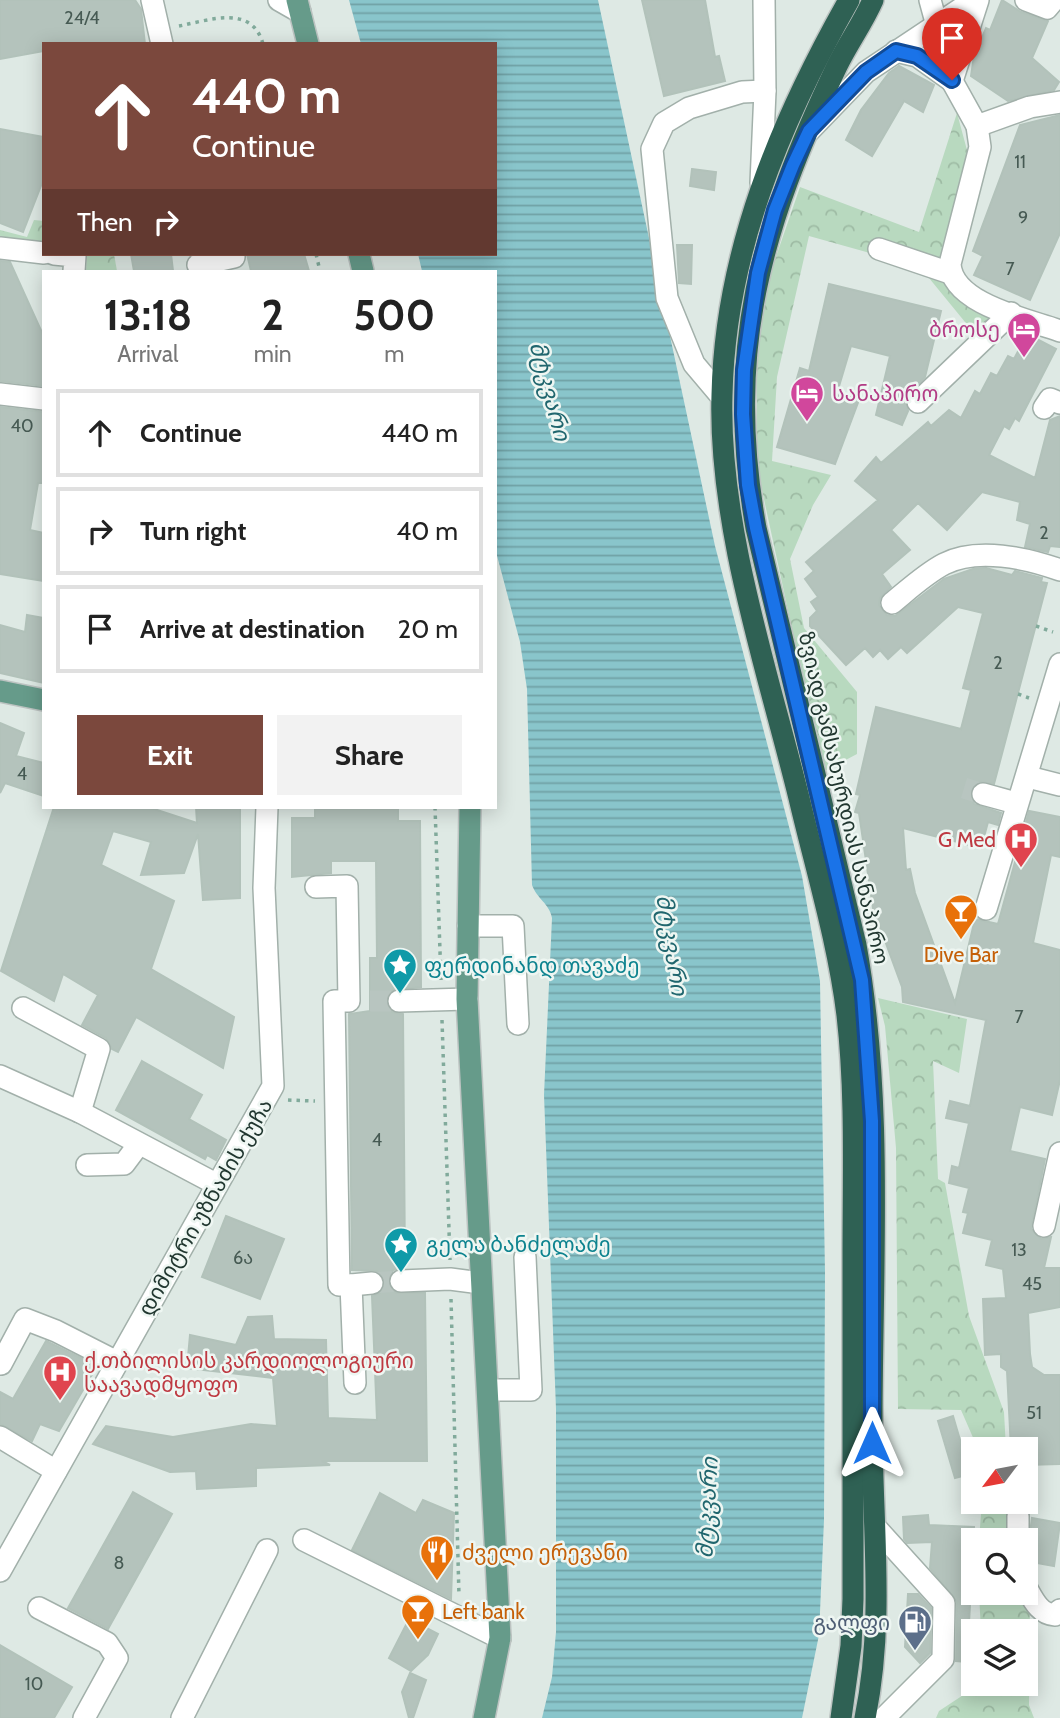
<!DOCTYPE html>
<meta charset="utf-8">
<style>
:root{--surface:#fff;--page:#f2f2f2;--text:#222;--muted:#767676;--line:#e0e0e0;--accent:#7b483d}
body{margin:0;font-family:Cabin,"Noto Sans Georgian",sans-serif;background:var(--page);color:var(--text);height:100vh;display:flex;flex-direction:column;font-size:26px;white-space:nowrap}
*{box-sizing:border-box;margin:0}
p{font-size:23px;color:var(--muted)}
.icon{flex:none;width:38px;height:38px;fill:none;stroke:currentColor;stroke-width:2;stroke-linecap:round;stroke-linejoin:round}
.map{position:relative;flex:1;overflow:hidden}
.panel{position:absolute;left:42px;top:270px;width:455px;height:539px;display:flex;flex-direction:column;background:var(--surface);border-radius:0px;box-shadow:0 4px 18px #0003}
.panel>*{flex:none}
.hud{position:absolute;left:42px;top:42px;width:455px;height:214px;border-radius:0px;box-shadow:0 4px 18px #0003;background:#7b483d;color:#fff;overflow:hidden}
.needle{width:46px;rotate:238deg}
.tools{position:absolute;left:961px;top:1437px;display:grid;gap:14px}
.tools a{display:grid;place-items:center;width:77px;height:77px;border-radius:0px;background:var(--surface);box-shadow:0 4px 18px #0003;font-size:35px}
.pin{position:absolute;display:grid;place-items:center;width:60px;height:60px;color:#fff;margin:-72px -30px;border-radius:50% 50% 50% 0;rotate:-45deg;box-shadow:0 0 7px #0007}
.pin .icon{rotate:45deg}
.me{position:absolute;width:77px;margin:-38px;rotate:0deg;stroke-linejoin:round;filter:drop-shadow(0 0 5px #0008)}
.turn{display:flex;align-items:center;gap:24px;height:147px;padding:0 35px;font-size:32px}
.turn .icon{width:91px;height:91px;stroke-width:2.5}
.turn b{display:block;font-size:49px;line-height:60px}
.then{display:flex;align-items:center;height:66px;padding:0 35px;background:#0003;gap:14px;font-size:26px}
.eta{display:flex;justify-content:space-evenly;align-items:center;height:119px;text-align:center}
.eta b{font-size:42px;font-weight:700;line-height:49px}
.cta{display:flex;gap:14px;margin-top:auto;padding:14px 35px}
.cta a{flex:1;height:80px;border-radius:0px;background:var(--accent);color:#fff;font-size:28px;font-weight:700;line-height:80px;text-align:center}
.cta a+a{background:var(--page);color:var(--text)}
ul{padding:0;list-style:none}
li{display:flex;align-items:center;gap:21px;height:88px;margin:0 14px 10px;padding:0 21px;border:4px solid var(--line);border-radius:0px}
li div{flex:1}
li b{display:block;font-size:26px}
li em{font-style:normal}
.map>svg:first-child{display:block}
.forest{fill:url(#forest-crowns)}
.water{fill:url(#water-rules)}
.building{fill:#b4c3bc;stroke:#b2c2ba;stroke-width:2}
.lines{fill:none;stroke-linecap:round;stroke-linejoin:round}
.minor-tunnel{stroke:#b8c5c0;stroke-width:21;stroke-dasharray:21 10;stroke-linecap:butt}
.minor-casing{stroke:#a2b0aa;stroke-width:24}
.major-casing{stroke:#bcc3c1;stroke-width:24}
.highway-casing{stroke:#bcc3c1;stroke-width:24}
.path{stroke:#81aa9b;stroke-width:3.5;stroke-dasharray:3.5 5;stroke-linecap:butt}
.minor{stroke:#fff;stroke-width:21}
.major{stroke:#669b8a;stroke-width:21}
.highway{stroke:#2f6154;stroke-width:21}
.route-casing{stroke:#114b97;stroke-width:18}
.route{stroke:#1a73e8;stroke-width:12}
.labels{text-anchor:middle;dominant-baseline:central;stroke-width:5;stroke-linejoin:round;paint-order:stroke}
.number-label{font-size:18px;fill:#465a53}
.hotel-label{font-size:21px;fill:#b23c85;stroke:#eef6f2;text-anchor:end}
.street-label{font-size:21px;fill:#213730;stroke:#eef6f2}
.health-label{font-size:21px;fill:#be3a42;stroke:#eef6f2;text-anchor:end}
.food-label{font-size:21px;fill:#c56008;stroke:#eef6f2;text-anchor:start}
.culture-label{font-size:21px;fill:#0d838f;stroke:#eef6f2;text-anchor:start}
.service-label{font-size:21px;fill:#4e5e75;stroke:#eef6f2;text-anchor:end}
.water-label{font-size:23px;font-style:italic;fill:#20666e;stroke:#eef6f2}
</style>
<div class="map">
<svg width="1060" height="1718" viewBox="0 0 1060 1718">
<defs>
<pattern id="forest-crowns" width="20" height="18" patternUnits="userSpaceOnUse" patternTransform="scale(1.75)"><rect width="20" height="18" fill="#b8d9bf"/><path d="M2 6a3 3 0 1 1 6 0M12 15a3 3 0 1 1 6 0" fill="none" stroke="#9ebba4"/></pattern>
<pattern id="water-rules" width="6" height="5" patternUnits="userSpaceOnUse" patternTransform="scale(1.75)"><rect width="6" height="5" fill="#89c5cb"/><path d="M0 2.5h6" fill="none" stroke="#70a1a5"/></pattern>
</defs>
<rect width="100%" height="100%" fill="#dee9e4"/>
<g class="forest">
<path d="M 957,113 L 971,165 L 946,258 L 998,315 L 974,333 L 920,267 L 809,236 L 777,377 L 772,461 L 831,475 L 813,505 L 790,559 L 804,628 L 857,692 L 857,754 L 823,772 L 757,467 L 757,336 L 768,280 L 800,187 L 919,232 Z"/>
<path d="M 34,220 L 44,221 L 44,243 L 0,255 L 0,230 L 27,237 Z"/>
<path d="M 87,254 L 114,254 L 117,271 L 86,271 Z"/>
<path d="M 878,998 L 967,1019 L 959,1073 L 933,1061 L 938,1179 L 945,1183 L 969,1316 L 1004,1412 L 1006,1449 L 978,1449 L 961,1410 L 898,1409 L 896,1148 L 885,1026 Z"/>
<path d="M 982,1502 L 1008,1502 L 1010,1540 L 979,1540 Z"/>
<path d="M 979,1593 L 1023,1593 L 1030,1598 L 1029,1705 L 1034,1718 L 936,1718 L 939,1711 L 980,1684 L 1026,1684 L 1026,1631 L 981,1631 Z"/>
</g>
<path class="water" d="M 349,0 L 598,0 L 715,546 L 802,876 L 820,981 L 825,1272 L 824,1520 L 819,1635 L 802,1718 L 542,1718 L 552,1677 L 556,1632 L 556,1409 L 544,1095 L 552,918 C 549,903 537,899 532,885 L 527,689 L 520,642 L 495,548 L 495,271 L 422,271 L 418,254 L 495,254 L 495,44 L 361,44 Z"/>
<g class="building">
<path d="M 0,0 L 135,0 L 141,9 L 145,44 L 44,44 L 44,51 L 0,59 Z"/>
<path d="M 642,0 L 705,0 L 715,57 L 719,56 L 725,81 L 664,96 Z"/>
<path d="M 1002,0 L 1021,12 L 1048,21 L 1032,58 L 1059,82 L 1054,90 L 1008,101 L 971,76 L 974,56 L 986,28 L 990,30 Z"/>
<path d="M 899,66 L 934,85 L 923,112 L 904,101 L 872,156 L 846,140 L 861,110 L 889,73 Z"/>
<path d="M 1060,115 L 1060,233 L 1030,300 L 974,275 L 983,256 L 973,251 L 1020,125 Z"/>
<path d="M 0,129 L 44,137 L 44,178 L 23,232 L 0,223 Z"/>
<path d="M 692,169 L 716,172 L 714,190 L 690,186 Z"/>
<path d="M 677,245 L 692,245 L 691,284 L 679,283 Z"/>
<path d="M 131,254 L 171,254 L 173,271 L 134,271 Z"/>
<path d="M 247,254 L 304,254 L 309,271 L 251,271 Z"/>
<path d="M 0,261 L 10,262 L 44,337 L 44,386 L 0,381 Z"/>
<path d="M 829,284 L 941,311 L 925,377 L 906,398 L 908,411 L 902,425 L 876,415 L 890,356 L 851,346 L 837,393 L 859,400 L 835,464 L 777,447 L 800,368 L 809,371 Z"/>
<path d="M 1027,334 L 1056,349 L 1019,421 L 1015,418 L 1009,429 L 1004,426 L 989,455 L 1035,478 L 1050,420 L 1060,416 L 1060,547 L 1050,546 L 1048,552 L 1025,547 L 1030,524 L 1017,520 L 1020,502 L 982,492 L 947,530 L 918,503 L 891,530 L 910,550 L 882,574 L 891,587 L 880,598 L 879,605 L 887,615 L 895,616 L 944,579 L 973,569 L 986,568 L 1012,575 L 1015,571 L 1042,578 L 1041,582 L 1047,583 L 994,784 L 979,782 L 970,791 L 974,804 L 1001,813 L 998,825 L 988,822 L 981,848 L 903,828 L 906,870 L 910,869 L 915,893 L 955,1003 L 975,919 L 998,924 L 1029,811 L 1060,817 L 1060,857 L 1051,855 L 1033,943 L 1060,950 L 1060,1080 L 1052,1115 L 1020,1107 L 1010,1151 L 1045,1159 L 1031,1229 L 1041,1239 L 1051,1237 L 1044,1268 L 1060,1268 L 1060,1307 L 1028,1313 L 1030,1354 L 1032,1367 L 1044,1375 L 1060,1375 L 1060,1464 L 1026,1465 L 1026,1449 L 1011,1449 L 1007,1371 L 1001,1367 L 1001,1354 L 985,1355 L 983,1299 L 1006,1298 L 1003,1269 L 986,1265 L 992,1240 L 963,1233 L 968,1213 L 963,1212 L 969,1188 L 949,1183 L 952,1166 L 959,1168 L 969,1123 L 946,1118 L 950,1101 L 970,1106 L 986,1020 L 903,1002 L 902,987 L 873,908 L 859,813 L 855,812 L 860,795 L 856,794 L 876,707 L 961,729 L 971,690 L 963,688 L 983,613 L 958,607 L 907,653 L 901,647 L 888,659 L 880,650 L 873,657 L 865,648 L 846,665 L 810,626 L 810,618 L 817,611 L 811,602 L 818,597 L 805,579 L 814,571 L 806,562 L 878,500 L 855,481 L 876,457 L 881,463 L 928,422 L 931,426 L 949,410 L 961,418 L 975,391 L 980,394 L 991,373 L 997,376 L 1008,356 L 1014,359 Z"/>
<path d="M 0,407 L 44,412 L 44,483 L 38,483 L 30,530 L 44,533 L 44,581 L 0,574 Z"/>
<path d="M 27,615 L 44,618 L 44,683 L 0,673 L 0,625 L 25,632 Z"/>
<path d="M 0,723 L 24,733 L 16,756 L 44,763 L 44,796 L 5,783 L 0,793 Z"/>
<path d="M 54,807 L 148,807 L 197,823 L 196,807 L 240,807 L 240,898 L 203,900 L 198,834 L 184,873 L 141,875 L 151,842 L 113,831 L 101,865 L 174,901 L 151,969 L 234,1017 L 223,1068 L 136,1017 L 118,1052 L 112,1049 L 106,1038 L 82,1025 L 98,995 L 63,974 L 54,1001 L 1,971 Z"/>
<path d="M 315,809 L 398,809 L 398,821 L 420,821 L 421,987 L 393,990 L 386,1001 L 392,1012 L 403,1014 L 405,1268 L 393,1270 L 388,1281 L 396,1293 L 425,1293 L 427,1461 L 322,1461 L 330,1465 L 256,1468 L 256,1486 L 197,1489 L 196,1471 L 170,1472 L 93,1444 L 106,1426 L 173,1437 L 251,1424 L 277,1426 L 273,1378 L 187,1368 L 190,1335 L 236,1345 L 248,1317 L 272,1316 L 274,1339 L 326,1340 L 328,1418 L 377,1420 L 372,1296 L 380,1293 L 385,1282 L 377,1271 L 352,1270 L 349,1014 L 370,1011 L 370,958 L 377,958 L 376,861 L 331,861 L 331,873 L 292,877 L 292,818 L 315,818 Z"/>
<path d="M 142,1061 L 202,1095 L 189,1119 L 226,1140 L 216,1160 L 207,1155 L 205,1159 L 116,1110 Z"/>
<path d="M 226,1216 L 284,1239 L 260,1299 L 202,1277 Z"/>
<path d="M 46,1341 L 97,1366 L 59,1431 L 40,1424 L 32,1441 L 0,1424 L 0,1392 L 13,1399 Z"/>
<path d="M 953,1416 L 970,1474 L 955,1478 L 938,1421 Z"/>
<path d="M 133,1492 L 172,1514 L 108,1629 L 68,1608 Z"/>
<path d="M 380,1493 L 416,1513 L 423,1500 L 454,1513 L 451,1599 L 352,1550 Z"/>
<path d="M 928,1515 L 929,1525 L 974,1527 L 967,1662 L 956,1661 L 957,1602 L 930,1568 L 932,1542 L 907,1543 L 904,1539 L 903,1517 Z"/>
<path d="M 1032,1518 L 1060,1523 L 1054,1566 L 1026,1561 Z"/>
<path d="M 908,1594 L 918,1594 L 931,1608 L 930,1653 L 920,1663 L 905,1647 Z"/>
<path d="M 409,1619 L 438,1634 L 428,1655 L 411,1671 L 389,1658 Z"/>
<path d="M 0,1645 L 72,1687 L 54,1718 L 0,1718 Z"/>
<path d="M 410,1673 L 426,1680 L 413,1718 L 409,1718 L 402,1692 Z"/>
</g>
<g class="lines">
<g class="minor-tunnel">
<path d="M 964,788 L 983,794"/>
<path d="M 370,1001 L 399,1001"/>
<path d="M 372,1283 L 401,1281"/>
</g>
<g class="minor-casing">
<g id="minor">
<path d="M 152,0 L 162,44"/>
<path d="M 279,0 L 300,12"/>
<path d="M 930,0 L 952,81 L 977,126 L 980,147 L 950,264 C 952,304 1027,319 1060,331"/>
<path d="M 1026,0 L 1047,8 L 1054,0"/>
<path d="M 896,51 L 917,56 L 952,81"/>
<path d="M 952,81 L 978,0"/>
<path d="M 977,126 L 1030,107 L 1060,102"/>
<path d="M 809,131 L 866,72 L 974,0"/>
<path d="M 761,183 L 765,91 L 764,0"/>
<path d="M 0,248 L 44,253"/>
<path d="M 879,249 L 950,273"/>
<path d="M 54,254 L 75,256 L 74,271"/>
<path d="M 198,265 L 234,257"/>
<path d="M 0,394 L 44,399"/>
<path d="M 721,396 L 694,364 L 667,298 L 652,149 L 664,123 L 689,108 L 742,92 L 765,91"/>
<path d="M 918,402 L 1011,313"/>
<path d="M 1044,408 L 1050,399 L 1060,403"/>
<path d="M 892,603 C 908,590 925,574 944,564 C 977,547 1027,558 1060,570"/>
<path d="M 1028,777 L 1060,785"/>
<path d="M 983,794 L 1016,803"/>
<path d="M 316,887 L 347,886 L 349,1001 L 334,1001 L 339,1285 L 351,1285 L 355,1383"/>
<path d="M 986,909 L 1060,664"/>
<path d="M 468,926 L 513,926 L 518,1024"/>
<path d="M 399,1001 L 467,999"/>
<path d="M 23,1008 L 99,1049 L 80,1112"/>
<path d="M 0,1076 L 80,1112 L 216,1184"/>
<path d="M 87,1165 L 124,1164 L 139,1144"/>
<path d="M 1044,1226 L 1060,1153"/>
<path d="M 401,1281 L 450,1279 L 481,1283"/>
<path d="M 351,1285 L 372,1283"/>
<path d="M 1,1364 L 25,1319 L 56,1331 L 117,1362"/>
<path d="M 488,1390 L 531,1390 L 525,1257"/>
<path d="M 0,1437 L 56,1471"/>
<path d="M 1018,1516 L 1018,1540"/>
<path d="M 877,1529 L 944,1603 L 943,1659 L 884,1718"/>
<path d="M 304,1540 L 500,1638"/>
<path d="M 0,1571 L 273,1086 L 264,888 L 267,807"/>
<path d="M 1026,1587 C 1033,1599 1039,1614 1055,1615 L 1060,1610"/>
<path d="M 39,1608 L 107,1643 L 117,1658 L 84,1718"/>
<path d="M 182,1718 L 267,1550"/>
</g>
</g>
<g class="major-casing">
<g id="major">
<path d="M 297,0 L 308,44"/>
<path d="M 359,254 L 363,271"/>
<path d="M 0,691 L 44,700"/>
<path d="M 470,807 L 467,999 L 500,1638 L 484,1718"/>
</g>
</g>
<g class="highway-casing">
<g id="highway">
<path d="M 841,1718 L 851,1646 L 853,1599 C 853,1484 853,1369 853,1254 C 853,1175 856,1093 847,1015 C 838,942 816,870 799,798 C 768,672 718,525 722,395 C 725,253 780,122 849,0"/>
<path d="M 865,1718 C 885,1621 872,1524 872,1427 C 872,1269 884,1100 856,945 L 756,528 C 724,350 761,226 837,66 C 848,43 863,23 873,0"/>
</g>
</g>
<g class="path">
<path d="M 179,26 C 210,20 252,4 263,44"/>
<path d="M 316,254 L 320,271"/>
<path d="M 1036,626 L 1053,632"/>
<path d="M 1018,694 L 1029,698"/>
<path d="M 435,807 L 441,980"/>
<path d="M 442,1020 L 450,1260"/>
<path d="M 288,1100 L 315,1101"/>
<path d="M 451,1299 L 459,1596"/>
</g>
<use href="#minor" class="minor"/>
<use href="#major" class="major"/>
<use href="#highway" class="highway"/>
</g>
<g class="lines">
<g class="route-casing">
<path id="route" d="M 872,1443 L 872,1121 L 862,980 L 756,528 L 748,485 L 743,414 L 744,370 L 758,273 L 775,210 L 793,165 L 809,131 L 866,72 L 896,51 L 917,56 L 952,80"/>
</g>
<use href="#route" class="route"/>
</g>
<defs>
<g id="hotel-pin" transform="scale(1.75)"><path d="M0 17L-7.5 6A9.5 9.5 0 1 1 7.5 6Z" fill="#d1479c" stroke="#eef6f2"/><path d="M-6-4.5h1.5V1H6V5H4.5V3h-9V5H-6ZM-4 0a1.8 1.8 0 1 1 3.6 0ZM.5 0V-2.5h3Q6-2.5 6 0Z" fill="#fff"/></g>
<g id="hospital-pin" transform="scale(1.75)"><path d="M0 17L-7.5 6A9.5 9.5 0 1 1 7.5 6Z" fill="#e0444e" stroke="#eef6f2"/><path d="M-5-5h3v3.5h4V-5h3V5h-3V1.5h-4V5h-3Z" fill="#fff"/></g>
<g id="bar-pin" transform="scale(1.75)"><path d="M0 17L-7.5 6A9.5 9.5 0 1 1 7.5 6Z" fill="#e8710a" stroke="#eef6f2"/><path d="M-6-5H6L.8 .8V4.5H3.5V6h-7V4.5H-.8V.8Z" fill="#fff"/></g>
<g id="sight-pin" transform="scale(1.75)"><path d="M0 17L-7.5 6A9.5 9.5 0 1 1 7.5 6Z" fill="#0f9aa8" stroke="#eef6f2"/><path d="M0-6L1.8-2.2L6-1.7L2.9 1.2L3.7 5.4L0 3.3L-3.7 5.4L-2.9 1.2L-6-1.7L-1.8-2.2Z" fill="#fff"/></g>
<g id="restaurant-pin" transform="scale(1.75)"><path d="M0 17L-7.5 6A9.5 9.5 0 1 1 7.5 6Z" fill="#e8710a" stroke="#eef6f2"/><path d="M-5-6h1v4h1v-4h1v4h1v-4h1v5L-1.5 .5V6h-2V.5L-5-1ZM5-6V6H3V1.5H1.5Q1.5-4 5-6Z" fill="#fff"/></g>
<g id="fuel-pin" transform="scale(1.75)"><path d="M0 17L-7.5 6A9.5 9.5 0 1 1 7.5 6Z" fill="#5c6f8a" stroke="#eef6f2"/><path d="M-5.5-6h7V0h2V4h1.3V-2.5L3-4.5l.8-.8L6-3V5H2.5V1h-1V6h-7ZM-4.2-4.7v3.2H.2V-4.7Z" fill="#fff"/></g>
</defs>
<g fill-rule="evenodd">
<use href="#hotel-pin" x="1024" y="329"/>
<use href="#hotel-pin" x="807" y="393"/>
<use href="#hospital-pin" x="1021" y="839"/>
<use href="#bar-pin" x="961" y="911"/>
<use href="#sight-pin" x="400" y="965"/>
<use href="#sight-pin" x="401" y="1244"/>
<use href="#hospital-pin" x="60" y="1372"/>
<use href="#restaurant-pin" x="437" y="1552"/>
<use href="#bar-pin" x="418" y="1611"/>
<use href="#fuel-pin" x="915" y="1622"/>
</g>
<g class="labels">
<g class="number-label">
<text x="82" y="18">24/4</text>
<text x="1020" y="162">11</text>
<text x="1023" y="218">9</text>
<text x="1010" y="269">7</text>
<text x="22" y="426">40</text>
<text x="1044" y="533">2</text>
<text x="998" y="663">2</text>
<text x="22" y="774">4</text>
<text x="1019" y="1017">7</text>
<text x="377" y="1140">4</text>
<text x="1019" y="1250">13</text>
<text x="243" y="1258">6ა</text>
<text x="1032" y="1284">45</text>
<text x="1034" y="1413">51</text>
<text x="119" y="1563">8</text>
<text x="34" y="1684">10</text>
</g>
<g class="hotel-label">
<text x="1000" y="329">ბროსე</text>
<text x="832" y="393" text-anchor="start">სანაპირო</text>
</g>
<g class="street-label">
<text transform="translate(844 798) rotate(77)">ზვიად გამსახურდიას სანაპირო</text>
<text transform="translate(205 1207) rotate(-60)">დიმიტრი უზნაძის ქუჩა</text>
</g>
<g class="health-label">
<text x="996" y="839">G Med</text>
<text x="84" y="1360" text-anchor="start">ქ.თბილისის კარდიოლოგიური<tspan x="84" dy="24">საავადმყოფო</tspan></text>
</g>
<g class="food-label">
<text x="961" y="954" text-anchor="middle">Dive Bar</text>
<text x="462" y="1552">ძველი ერევანი</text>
<text x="442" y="1611">Left bank</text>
</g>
<g class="culture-label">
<text x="424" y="965">ფერდინანდ თავაძე</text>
<text x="426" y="1244">გელა ბანძელაძე</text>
</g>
<g class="service-label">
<text x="890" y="1622">გალფი</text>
</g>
<g class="water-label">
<text transform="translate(550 391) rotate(75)">მტკვარი</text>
<text transform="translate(672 945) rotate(81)">მტკვარი</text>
<text transform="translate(707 1508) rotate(-87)">მტკვარი</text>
</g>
</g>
</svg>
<div class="tools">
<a><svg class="needle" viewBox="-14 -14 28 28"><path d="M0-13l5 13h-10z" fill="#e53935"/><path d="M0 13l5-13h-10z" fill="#767676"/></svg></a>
<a><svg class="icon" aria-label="search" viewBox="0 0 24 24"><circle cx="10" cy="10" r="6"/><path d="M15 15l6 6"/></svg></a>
<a><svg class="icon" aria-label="layers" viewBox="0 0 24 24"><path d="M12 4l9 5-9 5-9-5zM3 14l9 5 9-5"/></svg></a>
</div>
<div class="pin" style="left:952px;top:80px;background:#d93025"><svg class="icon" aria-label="arrive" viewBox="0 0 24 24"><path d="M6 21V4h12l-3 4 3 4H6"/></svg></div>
<svg class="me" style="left:872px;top:1443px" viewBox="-20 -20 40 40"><path d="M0-17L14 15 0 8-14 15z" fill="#1a73e8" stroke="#fff" stroke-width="4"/></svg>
<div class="hud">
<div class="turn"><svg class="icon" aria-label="ahead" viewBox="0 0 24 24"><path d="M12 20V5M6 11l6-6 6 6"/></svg><div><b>440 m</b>Continue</div></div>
<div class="then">Then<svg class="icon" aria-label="right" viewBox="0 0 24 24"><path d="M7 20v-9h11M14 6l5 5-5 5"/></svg></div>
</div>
<section class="panel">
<div class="eta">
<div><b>13:18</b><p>Arrival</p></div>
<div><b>2</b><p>min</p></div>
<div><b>500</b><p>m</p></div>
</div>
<ul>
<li><svg class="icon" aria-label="ahead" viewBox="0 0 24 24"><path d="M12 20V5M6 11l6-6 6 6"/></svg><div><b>Continue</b></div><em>440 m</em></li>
<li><svg class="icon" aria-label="right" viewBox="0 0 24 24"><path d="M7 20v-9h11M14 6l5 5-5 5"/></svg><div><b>Turn right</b></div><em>40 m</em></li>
<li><svg class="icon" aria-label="arrive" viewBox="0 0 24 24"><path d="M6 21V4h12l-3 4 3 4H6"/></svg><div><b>Arrive at destination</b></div><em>20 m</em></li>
</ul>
<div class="cta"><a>Exit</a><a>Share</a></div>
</section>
</div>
